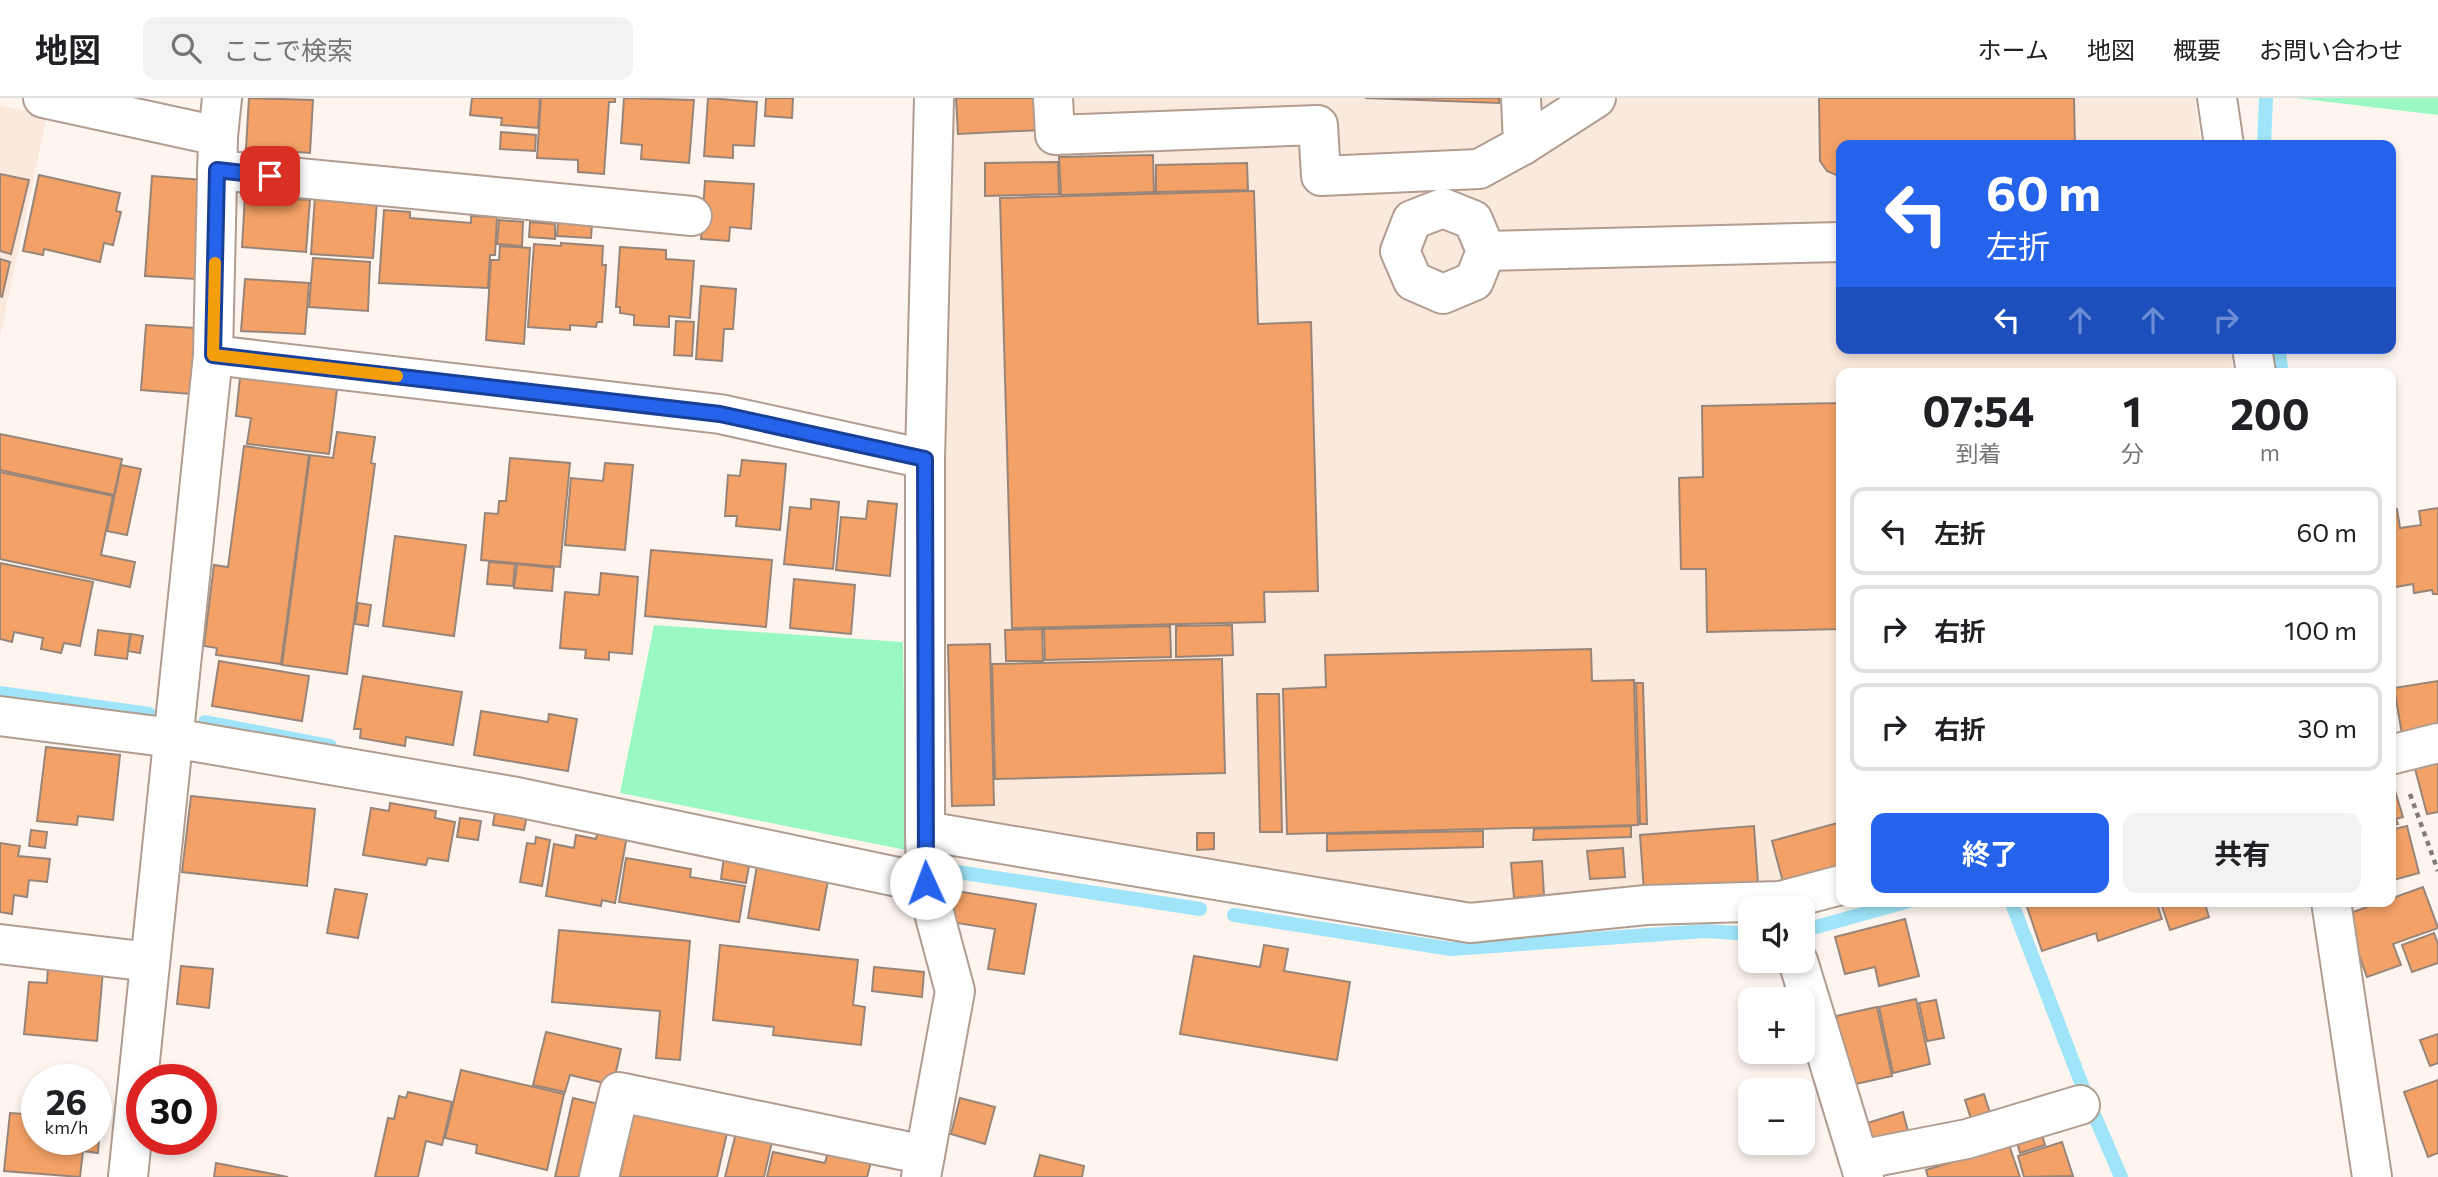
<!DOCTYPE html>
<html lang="ja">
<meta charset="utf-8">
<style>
:root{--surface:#fff;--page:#f2f2f2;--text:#202124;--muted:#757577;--line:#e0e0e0;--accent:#2563eb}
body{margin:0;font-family:Commissioner,"Noto Sans JP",sans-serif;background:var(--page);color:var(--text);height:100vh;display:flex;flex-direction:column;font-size:26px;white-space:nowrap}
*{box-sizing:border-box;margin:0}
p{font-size:23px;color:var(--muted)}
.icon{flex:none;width:38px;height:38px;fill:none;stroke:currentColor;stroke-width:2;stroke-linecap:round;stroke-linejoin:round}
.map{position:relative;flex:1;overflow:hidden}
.panel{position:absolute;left:1836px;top:270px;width:560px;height:539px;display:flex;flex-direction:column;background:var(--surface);border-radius:14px;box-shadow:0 4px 10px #0003}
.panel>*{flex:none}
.guide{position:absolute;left:1836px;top:42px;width:560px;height:214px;border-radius:14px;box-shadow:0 4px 10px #0003;background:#2563eb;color:#fff;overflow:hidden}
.controls{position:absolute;left:1738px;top:798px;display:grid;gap:14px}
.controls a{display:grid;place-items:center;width:77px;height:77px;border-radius:14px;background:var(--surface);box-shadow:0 4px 10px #0003;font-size:35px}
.speed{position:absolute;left:21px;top:966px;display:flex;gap:14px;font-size:35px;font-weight:700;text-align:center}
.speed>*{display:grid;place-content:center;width:91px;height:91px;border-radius:50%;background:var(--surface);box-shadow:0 4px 10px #0003;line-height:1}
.speed small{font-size:18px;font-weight:400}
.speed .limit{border:10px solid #d22;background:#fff;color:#111}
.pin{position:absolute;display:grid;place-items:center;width:60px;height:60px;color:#fff;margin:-30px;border-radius:14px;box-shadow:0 4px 10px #0006}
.me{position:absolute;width:77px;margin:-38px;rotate:358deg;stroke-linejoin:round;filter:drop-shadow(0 0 5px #0008)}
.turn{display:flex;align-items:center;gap:24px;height:147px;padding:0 35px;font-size:32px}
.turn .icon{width:91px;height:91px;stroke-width:2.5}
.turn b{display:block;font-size:49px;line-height:60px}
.lanes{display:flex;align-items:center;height:66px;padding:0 35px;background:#0003;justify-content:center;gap:35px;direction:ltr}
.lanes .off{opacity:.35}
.eta{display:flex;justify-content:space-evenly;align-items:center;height:119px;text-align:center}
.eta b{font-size:42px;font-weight:700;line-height:49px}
.primary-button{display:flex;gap:14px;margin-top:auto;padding:14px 35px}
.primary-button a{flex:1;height:80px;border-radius:14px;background:var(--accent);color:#fff;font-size:28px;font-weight:700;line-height:80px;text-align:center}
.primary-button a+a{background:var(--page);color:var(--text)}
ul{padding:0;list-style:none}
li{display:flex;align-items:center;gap:21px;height:88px;margin:0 14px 10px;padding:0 21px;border:4px solid var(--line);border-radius:14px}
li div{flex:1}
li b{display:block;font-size:26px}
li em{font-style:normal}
header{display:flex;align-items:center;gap:42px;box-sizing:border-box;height:98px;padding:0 35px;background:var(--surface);border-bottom:2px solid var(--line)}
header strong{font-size:33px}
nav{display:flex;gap:38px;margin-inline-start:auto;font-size:24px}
.search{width:490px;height:63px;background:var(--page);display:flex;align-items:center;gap:18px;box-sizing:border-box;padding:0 24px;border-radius:14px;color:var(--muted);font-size:26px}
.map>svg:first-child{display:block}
.built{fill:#fbe9de}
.green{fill:#9af9c2}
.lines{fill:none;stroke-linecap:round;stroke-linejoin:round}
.stream{stroke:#9fe4f9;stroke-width:14}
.building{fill:#f3a166;stroke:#998578;stroke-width:2}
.minor-casing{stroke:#b19d90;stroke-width:42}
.path{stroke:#847c77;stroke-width:4.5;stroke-dasharray:5 5;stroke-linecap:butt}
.minor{stroke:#fff;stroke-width:38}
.route-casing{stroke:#184099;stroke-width:18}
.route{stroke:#2563eb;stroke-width:12}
.slow{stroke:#f59e0b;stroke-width:12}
</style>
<header>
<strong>地図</strong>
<div class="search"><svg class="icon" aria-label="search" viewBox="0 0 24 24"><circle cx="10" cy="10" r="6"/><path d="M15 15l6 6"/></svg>ここで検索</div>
<nav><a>ホーム</a><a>地図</a><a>概要</a><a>お問い合わせ</a></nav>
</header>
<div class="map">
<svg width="2438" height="1079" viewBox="0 0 2438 1079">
<rect width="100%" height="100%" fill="#fef5ef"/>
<g class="built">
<path d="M 946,0 L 2194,0 L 2201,47 L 1841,47 L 1841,250 L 2230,250 L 2233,275 L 1841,275 L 1841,772 L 1781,788 L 1473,811 L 946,718 L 936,700 Z"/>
<path d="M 0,7 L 47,18 L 0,239 Z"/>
</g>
<g class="green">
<path d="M 2296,0 L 2438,0 L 2438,17 Z"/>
<path d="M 654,527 L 903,544 L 906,752 L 620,695 Z"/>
</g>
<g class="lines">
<g class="stream">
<path d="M 2264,47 L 2266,0"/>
<path d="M 2278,250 L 2282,275"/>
<path d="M 0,595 L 149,616"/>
<path d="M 205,624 L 330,648"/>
<path d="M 951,773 L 1200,811"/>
<path d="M 2011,803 L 2089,1005 L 2121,1079"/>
<path d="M 1234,817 L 1451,851 L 1706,833 L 1750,836"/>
<path d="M 1809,831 L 1909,803"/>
</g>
</g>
<g class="building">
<path d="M 249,0 L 313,2 L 310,55 L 246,50 Z"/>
<path d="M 472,0 L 540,0 L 538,30 L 501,27 L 502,20 L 470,17 Z"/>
<path d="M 541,0 L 615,0 L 615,4 L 609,4 L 604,76 L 578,74 L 578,62 L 537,60 Z"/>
<path d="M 624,0 L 694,2 L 689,65 L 641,61 L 642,47 L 621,45 Z"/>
<path d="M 708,0 L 757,4 L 754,48 L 733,47 L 733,60 L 704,58 Z"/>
<path d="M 766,0 L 793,0 L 792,20 L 765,18 Z"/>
<path d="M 956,0 L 1039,0 L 1040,32 L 958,36 Z"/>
<path d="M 1365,0 L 1499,0 L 1499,5 Z"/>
<path d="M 1819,0 L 2074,0 L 2075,47 L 1841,47 L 1841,79 L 1827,73 L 1820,63 Z"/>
<path d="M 501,34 L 536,37 L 535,53 L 500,51 Z"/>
<path d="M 1153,57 L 1154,94 L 1061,97 L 1059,59 Z"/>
<path d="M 1058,64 L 1059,96 L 985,98 L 985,65 Z"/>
<path d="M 1247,65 L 1248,92 L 1156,94 L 1156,67 Z"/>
<path d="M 0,76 L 29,82 L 11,156 L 0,153 Z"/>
<path d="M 39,77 L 120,95 L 116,113 L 121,114 L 113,147 L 104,145 L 100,164 L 44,151 L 43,157 L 23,153 Z"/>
<path d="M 152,78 L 203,82 L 196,181 L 145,178 Z"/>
<path d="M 705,83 L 754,86 L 751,131 L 730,129 L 729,143 L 701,141 Z"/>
<path d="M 1254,93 L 1258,226 L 1311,224 L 1318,493 L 1264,494 L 1265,524 L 1012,530 L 1000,100 Z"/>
<path d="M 245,98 L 310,102 L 306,154 L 242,149 Z"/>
<path d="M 315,98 L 377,102 L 373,160 L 311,156 Z"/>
<path d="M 384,112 L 410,114 L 410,120 L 471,125 L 471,118 L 497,119 L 495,157 L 490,157 L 488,190 L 379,185 Z"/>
<path d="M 499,122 L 523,124 L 522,148 L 497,146 Z"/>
<path d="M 530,124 L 555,126 L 555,141 L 529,139 Z"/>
<path d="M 558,124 L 592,126 L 591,140 L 557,138 Z"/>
<path d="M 561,145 L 603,148 L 602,167 L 606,167 L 602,224 L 597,224 L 596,229 L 570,227 L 570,232 L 528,229 L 534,146 L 561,148 Z"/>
<path d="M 500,148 L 530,150 L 524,246 L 486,242 L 491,162 L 499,162 Z"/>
<path d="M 620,149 L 666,152 L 666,161 L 694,163 L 690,220 L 669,218 L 669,229 L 634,227 L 634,217 L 620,215 L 620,209 L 616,209 Z"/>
<path d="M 313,160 L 370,164 L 368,213 L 309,209 Z"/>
<path d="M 0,161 L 10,164 L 2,199 L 0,198 Z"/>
<path d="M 245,181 L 309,185 L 305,236 L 241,233 Z"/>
<path d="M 701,188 L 736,191 L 733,231 L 724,231 L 722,263 L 696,261 Z"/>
<path d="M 676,223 L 694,224 L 692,258 L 674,257 Z"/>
<path d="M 146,227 L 196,230 L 191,296 L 141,292 Z"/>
<path d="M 240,279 L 337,291 L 329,356 L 247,346 L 251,320 L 236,318 Z"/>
<path d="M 1841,305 L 1841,531 L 1707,534 L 1706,471 L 1681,471 L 1679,380 L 1703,379 L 1702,308 Z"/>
<path d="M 337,334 L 375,339 L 371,365 L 375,366 L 347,576 L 282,567 L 310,357 L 333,360 Z"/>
<path d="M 0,336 L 122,361 L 114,397 L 0,372 Z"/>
<path d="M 244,348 L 309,357 L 281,566 L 216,557 L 217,550 L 204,548 L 214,467 L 228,469 Z"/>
<path d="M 510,360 L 570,365 L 560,469 L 481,462 L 485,415 L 498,416 L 499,403 L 506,403 Z"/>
<path d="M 742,362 L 786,366 L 780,432 L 736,428 L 737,418 L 725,418 L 728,377 L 740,378 Z"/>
<path d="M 605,365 L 633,367 L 625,452 L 565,447 L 571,380 L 603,383 Z"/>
<path d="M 121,367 L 141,371 L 127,437 L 107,433 Z"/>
<path d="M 0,374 L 113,398 L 101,457 L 135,464 L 130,489 L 0,461 Z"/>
<path d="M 811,401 L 839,404 L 833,471 L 784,466 L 790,409 L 811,411 Z"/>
<path d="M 868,403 L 897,406 L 890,478 L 836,472 L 841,419 L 866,421 Z"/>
<path d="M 2438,410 L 2438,496 L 2433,496 L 2432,492 L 2414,495 L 2413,486 L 2390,490 L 2390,412 L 2397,411 L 2400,430 L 2421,427 L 2419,413 Z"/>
<path d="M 395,438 L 466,447 L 454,538 L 383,528 Z"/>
<path d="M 651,452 L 772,462 L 766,529 L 645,518 Z"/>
<path d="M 489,464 L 515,466 L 513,488 L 487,486 Z"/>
<path d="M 0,465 L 93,484 L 80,548 L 64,545 L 61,555 L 41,551 L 43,540 L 14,534 L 12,544 L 0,541 Z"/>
<path d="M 517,466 L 554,470 L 552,493 L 514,490 Z"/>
<path d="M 601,475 L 638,479 L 632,556 L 609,554 L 609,562 L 585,560 L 586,552 L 560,550 L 565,494 L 599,497 Z"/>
<path d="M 794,481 L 855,487 L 851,536 L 790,530 Z"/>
<path d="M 358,505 L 371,507 L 368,528 L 355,526 Z"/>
<path d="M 1232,527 L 1233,557 L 1176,559 L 1176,528 Z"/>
<path d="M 1170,528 L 1171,559 L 1045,562 L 1044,531 Z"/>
<path d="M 1042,531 L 1043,563 L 1006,563 L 1005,532 Z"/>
<path d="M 98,532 L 130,536 L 127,561 L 95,557 Z"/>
<path d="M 131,536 L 143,538 L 140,555 L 128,553 Z"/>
<path d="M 990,546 L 994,707 L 952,708 L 948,547 Z"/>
<path d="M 1591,551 L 1592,583 L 1634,582 L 1638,727 L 1287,736 L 1283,591 L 1326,589 L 1325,557 Z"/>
<path d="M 1222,561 L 1225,675 L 995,681 L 992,566 Z"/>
<path d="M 219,563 L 309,578 L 302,623 L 212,608 Z"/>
<path d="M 363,578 L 462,594 L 453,647 L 406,639 L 405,648 L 360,640 L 361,631 L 354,631 Z"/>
<path d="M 2438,583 L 2438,630 L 2402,636 L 2394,590 Z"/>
<path d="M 1636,585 L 1643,585 L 1647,726 L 1640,726 Z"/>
<path d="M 1257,596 L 1279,596 L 1282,734 L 1260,734 Z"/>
<path d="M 481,613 L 548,624 L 549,616 L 577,621 L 568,673 L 474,657 Z"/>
<path d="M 46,649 L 120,657 L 113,722 L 78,718 L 77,727 L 37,723 Z"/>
<path d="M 2438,656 L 2438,714 L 2427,716 L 2413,663 Z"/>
<path d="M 2390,676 L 2403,719 L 2396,721 L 2398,726 L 2390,728 Z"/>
<path d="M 191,698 L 315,711 L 307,788 L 182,774 Z"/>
<path d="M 390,705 L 436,713 L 435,720 L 455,724 L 448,763 L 428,760 L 426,767 L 363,757 L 371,710 L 389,713 Z"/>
<path d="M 496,707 L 528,713 L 524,732 L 493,727 Z"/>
<path d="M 460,720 L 481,723 L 478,742 L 457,739 Z"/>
<path d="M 1841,724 L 1841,767 L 1783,784 L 1772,743 Z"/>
<path d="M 1631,728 L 1631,739 L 1533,742 L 1534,731 Z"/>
<path d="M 1754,728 L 1758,785 L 1644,794 L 1640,737 Z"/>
<path d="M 2407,728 L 2419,775 L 2390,783 L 2390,732 Z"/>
<path d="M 31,732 L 47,734 L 45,750 L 29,748 Z"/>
<path d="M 598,732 L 627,738 L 615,805 L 602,802 L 601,808 L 546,798 L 554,746 L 574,750 L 576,737 L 596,741 Z"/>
<path d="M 1483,733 L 1483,749 L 1327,753 L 1327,736 Z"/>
<path d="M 1197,735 L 1214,735 L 1214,751 L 1197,752 Z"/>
<path d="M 536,739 L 550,742 L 542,788 L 520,784 L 527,745 L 535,746 Z"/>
<path d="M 0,745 L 20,748 L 18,758 L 50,761 L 47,784 L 29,782 L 27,799 L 14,797 L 12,816 L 0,814 Z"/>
<path d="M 1623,750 L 1625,779 L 1590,781 L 1587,753 Z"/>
<path d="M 724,758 L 750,762 L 746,785 L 721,781 Z"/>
<path d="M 626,760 L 691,771 L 690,779 L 745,788 L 739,824 L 619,804 Z"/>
<path d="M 758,762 L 775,765 L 774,773 L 828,782 L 819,832 L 748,820 Z"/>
<path d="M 1542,763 L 1544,797 L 1514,800 L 1511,765 Z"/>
<path d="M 2423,789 L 2438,830 L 2393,846 L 2401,867 L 2367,879 L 2345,817 L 2383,803 L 2390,803 L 2390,801 Z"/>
<path d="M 335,791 L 367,796 L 358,840 L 327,835 Z"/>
<path d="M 956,793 L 1036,806 L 1024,876 L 988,871 L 995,831 L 951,824 Z"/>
<path d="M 2025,803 L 2156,803 L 2162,821 L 2098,843 L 2096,835 L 2042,853 Z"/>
<path d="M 2160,803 L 2204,803 L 2209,819 L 2170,832 Z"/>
<path d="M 1905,821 L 1919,878 L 1879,888 L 1875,869 L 1845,876 L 1835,839 Z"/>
<path d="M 559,832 L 690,843 L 680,962 L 656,960 L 660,913 L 552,904 Z"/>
<path d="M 2434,835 L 2438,846 L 2438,865 L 2412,874 L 2402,847 Z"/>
<path d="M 720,847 L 858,862 L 853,907 L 865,909 L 861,947 L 773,937 L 774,929 L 713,922 Z"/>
<path d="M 1264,847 L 1288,851 L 1284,873 L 1350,884 L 1337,962 L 1180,936 L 1194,858 L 1260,869 Z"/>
<path d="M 48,868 L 103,872 L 97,943 L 24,936 L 29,884 L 47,885 Z"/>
<path d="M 181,868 L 213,871 L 209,910 L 177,906 Z"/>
<path d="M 874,869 L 924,874 L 922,899 L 872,893 Z"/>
<path d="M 1916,901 L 1930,966 L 1893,975 L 1879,909 Z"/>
<path d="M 1936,902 L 1944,940 L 1927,943 L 1919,905 Z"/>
<path d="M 1877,909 L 1892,978 L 1851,987 L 1836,918 Z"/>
<path d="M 546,934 L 621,951 L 613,987 L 570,977 L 565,994 L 533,987 Z"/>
<path d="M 2438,936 L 2438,965 L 2430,968 L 2420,942 Z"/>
<path d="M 461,972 L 564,996 L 547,1072 L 476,1055 L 477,1047 L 445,1040 Z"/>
<path d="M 2438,982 L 2438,1055 L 2428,1059 L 2404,994 Z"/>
<path d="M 408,994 L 452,1004 L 442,1047 L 426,1043 L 418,1079 L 375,1079 L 388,1020 L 394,1021 L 399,998 L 406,1000 Z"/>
<path d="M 1984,996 L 1991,1018 L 1972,1024 L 1965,1002 Z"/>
<path d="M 573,1000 L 607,1008 L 591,1079 L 555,1079 Z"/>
<path d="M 960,1000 L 995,1009 L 985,1046 L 951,1036 Z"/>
<path d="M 634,1014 L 727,1035 L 717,1079 L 620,1079 Z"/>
<path d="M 1903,1014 L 1909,1037 L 1868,1050 L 1861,1027 Z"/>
<path d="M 10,1015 L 37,1017 L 37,1041 L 96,1041 L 96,1023 L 100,1023 L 98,1055 L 83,1053 L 80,1079 L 4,1073 Z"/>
<path d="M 2039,1027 L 2045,1047 L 2020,1055 L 2014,1035 Z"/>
<path d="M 737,1031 L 773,1039 L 764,1079 L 725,1079 Z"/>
<path d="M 2062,1044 L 2073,1078 L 2024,1079 L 2018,1058 Z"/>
<path d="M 2009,1047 L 2020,1079 L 1928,1079 L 1926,1072 Z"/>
<path d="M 829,1050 L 872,1060 L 867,1079 L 767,1079 L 773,1054 L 825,1065 Z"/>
<path d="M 1040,1057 L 1084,1068 L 1082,1079 L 1034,1079 Z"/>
<path d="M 216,1065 L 288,1079 L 214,1079 Z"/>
</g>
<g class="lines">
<g class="minor-casing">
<g id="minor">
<path d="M 43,0 L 218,38"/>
<path d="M 1053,0 L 1055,37 L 1318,27 L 1321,78 L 1479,71 L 1523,47 L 1521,0"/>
<path d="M 2217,0 L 2224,47"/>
<path d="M 1523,47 L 1596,0"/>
<path d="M 217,72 L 692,118"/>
<path d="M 1443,110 L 1473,122 L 1486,153 L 1474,183 L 1443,196 L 1413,183 L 1400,153 L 1412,122 Z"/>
<path d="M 1486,153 L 1841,144"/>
<path d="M 2252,250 L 2256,275"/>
<path d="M 213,257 L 720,316 L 925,361"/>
<path d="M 0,618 L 173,640 L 517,699 L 926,785"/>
<path d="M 2390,657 L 2438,645"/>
<path d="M 925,733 L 1470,825 L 1646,807 L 1780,803 L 1841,787"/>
<path d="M 2331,803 L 2372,1079"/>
<path d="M 0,846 L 150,864"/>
<path d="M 1798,863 L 1864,1079"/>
<path d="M 1859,1062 L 1967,1041 L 2080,1007"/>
<path d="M 128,1079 L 213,257 L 218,38 L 222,0"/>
<path d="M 599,1079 L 619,994 L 925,1057"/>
<path d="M 921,1079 L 955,893 L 926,785 L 925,733 L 925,361 L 934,0"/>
</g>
</g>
<path class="path" d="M 2410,696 L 2438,773"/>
<use href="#minor" class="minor"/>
</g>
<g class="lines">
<g class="route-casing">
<path id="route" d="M 270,78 L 217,72 L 213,257 L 720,316 L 925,361 L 926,785"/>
</g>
<use href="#route" class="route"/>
<path class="slow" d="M 215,165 L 213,257 L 397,278"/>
</g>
</svg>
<div class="controls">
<a><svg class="icon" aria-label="sound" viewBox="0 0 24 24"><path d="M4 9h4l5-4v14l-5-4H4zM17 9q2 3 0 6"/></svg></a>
<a>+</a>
<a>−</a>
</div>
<div class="speed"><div>26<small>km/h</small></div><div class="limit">30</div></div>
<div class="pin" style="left:270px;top:78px;background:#d93025"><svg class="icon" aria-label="arrive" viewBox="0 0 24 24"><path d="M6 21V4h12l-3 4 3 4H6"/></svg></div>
<svg class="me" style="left:926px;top:785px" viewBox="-20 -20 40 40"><circle r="19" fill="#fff"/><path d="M0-13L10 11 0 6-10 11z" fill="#2563eb"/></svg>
<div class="guide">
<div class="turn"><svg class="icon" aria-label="left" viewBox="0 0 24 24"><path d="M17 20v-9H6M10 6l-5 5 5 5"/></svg><div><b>60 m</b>左折</div></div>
<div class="lanes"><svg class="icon" aria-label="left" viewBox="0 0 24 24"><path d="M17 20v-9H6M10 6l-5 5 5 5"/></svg><svg class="icon off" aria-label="ahead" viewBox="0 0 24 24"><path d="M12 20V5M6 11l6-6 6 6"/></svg><svg class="icon off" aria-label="ahead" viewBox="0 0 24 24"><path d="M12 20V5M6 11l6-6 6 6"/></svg><svg class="icon off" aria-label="right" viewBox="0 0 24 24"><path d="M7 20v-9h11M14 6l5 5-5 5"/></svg></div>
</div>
<section class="panel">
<div class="eta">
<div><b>07:54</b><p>到着</p></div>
<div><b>1</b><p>分</p></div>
<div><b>200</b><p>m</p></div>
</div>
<ul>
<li><svg class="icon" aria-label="left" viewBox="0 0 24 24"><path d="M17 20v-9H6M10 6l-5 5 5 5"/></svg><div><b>左折</b></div><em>60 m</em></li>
<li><svg class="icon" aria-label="right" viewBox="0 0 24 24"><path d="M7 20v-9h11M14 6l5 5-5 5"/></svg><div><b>右折</b></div><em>100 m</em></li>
<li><svg class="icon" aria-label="right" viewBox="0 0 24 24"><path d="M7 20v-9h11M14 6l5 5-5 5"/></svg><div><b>右折</b></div><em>30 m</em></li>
</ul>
<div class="primary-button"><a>終了</a><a>共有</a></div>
</section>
</div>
